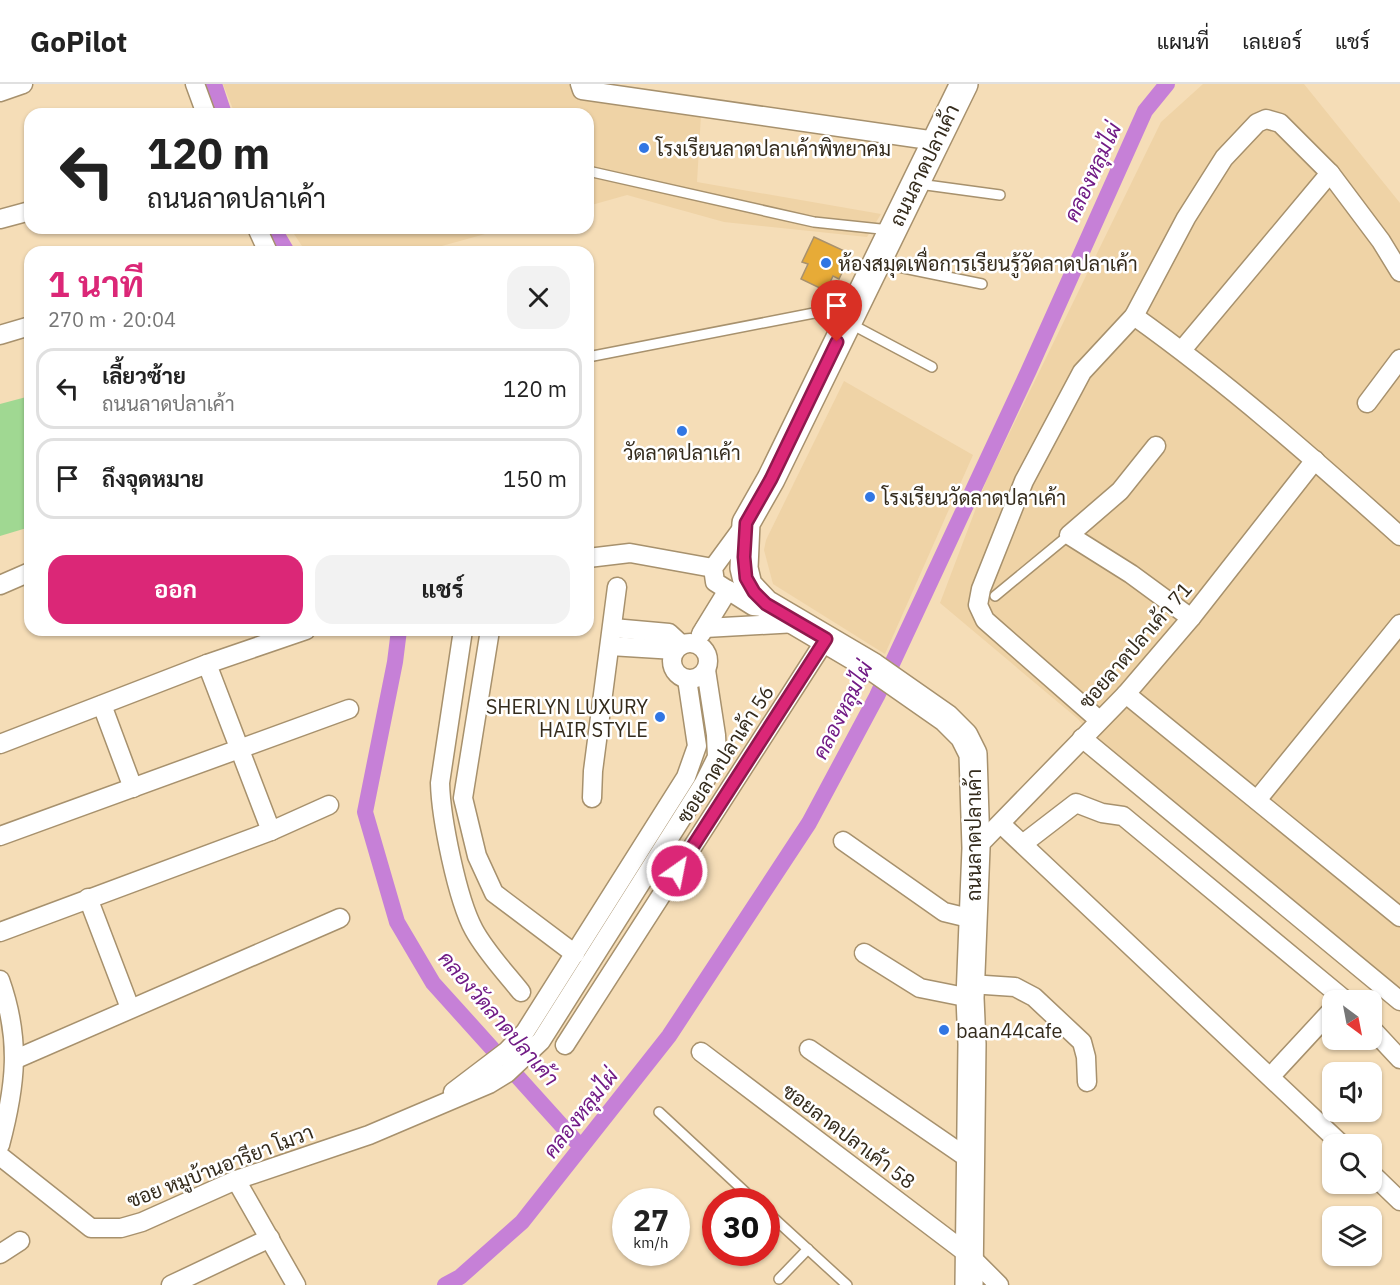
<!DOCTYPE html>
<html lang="th">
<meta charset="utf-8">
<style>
:root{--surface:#fff;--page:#f2f2f2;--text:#222;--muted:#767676;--line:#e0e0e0;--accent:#db2777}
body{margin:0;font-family:"IBM Plex Sans",Sarabun,sans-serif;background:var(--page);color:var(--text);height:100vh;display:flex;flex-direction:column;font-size:22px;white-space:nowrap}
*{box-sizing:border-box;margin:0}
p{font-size:20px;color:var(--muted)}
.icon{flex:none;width:33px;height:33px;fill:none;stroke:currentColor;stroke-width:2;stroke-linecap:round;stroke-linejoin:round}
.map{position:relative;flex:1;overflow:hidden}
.panel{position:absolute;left:24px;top:162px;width:570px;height:390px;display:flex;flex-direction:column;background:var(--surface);border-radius:18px;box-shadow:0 2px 4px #0004}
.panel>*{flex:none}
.guide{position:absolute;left:24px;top:24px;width:570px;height:126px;border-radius:18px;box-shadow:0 2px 4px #0004;background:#fff;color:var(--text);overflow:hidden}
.needle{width:39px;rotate:148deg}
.controls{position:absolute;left:1322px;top:906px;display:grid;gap:12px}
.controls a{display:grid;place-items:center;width:60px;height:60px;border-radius:12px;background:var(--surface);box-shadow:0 2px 4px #0004;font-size:30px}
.speed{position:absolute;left:612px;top:1104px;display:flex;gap:12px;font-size:30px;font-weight:700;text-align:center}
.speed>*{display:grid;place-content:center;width:78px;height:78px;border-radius:50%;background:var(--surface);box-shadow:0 2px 4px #0004;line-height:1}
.speed small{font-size:15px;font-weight:400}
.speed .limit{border:9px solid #d22;background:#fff;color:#111}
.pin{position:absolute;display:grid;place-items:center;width:51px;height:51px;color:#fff;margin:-62px -26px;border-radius:50% 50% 50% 0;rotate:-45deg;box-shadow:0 0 6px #0007}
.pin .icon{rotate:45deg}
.me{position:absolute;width:66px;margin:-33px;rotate:33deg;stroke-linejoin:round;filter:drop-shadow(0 0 4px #0008)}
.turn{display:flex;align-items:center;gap:21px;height:126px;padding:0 24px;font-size:27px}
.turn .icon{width:78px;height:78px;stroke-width:2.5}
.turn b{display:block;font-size:42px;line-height:51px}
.round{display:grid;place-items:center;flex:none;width:63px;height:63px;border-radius:18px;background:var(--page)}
.head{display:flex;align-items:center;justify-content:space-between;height:102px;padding:0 24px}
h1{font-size:36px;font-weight:700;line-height:45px;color:var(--accent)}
.primary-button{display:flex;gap:12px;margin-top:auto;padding:12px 24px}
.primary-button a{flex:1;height:69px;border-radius:18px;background:var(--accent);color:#fff;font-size:24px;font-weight:700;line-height:69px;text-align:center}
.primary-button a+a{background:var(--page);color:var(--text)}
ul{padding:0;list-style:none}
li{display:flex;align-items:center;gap:18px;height:81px;margin:0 12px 9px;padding:0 12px;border:3px solid var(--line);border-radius:18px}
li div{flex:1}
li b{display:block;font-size:22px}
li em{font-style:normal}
header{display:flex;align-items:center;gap:36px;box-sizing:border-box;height:84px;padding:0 30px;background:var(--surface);border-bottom:2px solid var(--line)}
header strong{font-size:28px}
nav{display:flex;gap:33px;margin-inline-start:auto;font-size:21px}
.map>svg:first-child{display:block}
.built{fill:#efd3a6}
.green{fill:#a0d892}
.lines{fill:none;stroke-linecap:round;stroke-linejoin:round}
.canal{stroke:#c680d7;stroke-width:16}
.building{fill:#e7ab37;stroke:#a8916e;stroke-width:1.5}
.lane-casing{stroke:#a7916d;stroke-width:12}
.street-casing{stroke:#a7916d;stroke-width:21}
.secondary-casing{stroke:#a7916d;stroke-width:30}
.lane{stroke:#fff;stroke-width:9}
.street{stroke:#fff;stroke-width:18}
.secondary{stroke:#fff;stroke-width:27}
.route-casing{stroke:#8e194d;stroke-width:15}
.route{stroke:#db2777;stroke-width:10}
.poi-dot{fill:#3176e3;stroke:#fff;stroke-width:2}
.labels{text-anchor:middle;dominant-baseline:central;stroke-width:5;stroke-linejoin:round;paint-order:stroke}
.poi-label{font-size:20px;fill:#342b1c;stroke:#fff;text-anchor:start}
.street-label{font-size:20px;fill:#342b1c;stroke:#fff}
.water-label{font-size:21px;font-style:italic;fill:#711b85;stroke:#fff}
</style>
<header>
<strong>GoPilot</strong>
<nav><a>แผนที่</a><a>เลเยอร์</a><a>แชร์</a></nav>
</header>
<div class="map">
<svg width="1400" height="1201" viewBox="0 0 1400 1201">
<rect width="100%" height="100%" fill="#f5ddb7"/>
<g class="built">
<path d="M 223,0 L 573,0 L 701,31 L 697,98 L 881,130 L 867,153 L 724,138 L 627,111 L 588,122 L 588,30 L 235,30 Z"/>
<path d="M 1203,0 L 1304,0 L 1400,119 L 1400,926 L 1107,670 L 1078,635 L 940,519 L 987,395 L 1161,38 Z"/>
<path d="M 290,144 L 507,144 L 420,168 L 306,168 Z"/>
<path d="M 844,297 L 973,371 L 885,570 L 773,500 L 764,466 L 766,456 Z"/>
</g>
<path class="green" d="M 30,312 L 30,443 L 0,452 L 0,320 Z"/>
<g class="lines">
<g class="canal">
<path d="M 214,0 L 224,30"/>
<path d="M 273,144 L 287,168"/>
<path d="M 399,546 L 395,578 L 365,728 L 397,838 L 433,899 L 581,1063"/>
<path d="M 445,1201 L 460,1193 L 522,1138 L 669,952 L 809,739 L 877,612 L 1029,286 L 1145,27 L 1167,0"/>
</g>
</g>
<path class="building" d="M 814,153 L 851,170 L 839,195 L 833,192 L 826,207 L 801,195 L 808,180 L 802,178 Z"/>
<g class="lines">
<g class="lane-casing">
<g id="lane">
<path d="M 588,87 L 814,138 L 890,146"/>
<path d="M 919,100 L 1000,111"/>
<path d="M 879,179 L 982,200"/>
<path d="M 849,239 L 932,283"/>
<path d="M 588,273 L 814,229 L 849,230"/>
<path d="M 995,512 L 1069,451"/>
<path d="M 659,1028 L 756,1118"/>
<path d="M 766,1127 L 847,1201"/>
<path d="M 779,1195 L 808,1165"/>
</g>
</g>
<g class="street-casing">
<g id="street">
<path d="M 195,0 L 206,30"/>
<path d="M 580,0 L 582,6 L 936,57"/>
<path d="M 0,8 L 23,0"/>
<path d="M 0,135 L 30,127"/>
<path d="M 257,144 L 268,168"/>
<path d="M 1134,232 C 1228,299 1314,375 1400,452"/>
<path d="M 0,251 L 30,242"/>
<path d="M 1182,266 L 1330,89"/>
<path d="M 1367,319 L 1400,275"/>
<path d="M 1156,362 L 1120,407 L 1069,451 L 1131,490 L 1191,534"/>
<path d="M 746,439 L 713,484 L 715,498 L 753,522 L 763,523"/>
<path d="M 588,474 L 630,469 L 713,484"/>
<path d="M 0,501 L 30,488"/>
<path d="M 613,544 L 669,549 L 682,561"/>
<path d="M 705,544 L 797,539"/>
<path d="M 463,546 L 440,699 C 441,734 457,815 474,846 C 486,868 505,888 521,908"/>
<path d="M 490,546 L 463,714 L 477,772 L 494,809 L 575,870"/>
<path d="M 701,550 L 728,506"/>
<circle cx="690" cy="577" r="18"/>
<path d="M 610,562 L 675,566"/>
<path d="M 207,580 L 271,747"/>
<path d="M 1126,610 L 1400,833"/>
<path d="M 102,621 L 133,704"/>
<path d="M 1099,636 L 985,536 L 978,521 L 981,505 L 1024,397 L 1082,288 L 1134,232 L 1186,134 L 1224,74 L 1257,39 L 1266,35 L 1280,39 L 1330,89 L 1381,157 L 1400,188"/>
<path d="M 1082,654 L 1400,917"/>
<path d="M 0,660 L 207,580 L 306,546"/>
<path d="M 592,714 L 593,687 L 617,503"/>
<path d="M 1257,716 L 1400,540"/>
<path d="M 1001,740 L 1341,1060"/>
<path d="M 0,752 L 349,625"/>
<path d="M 843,757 L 944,828 L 973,835"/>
<path d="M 1024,759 L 1076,719 L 1102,729 L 1123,732 L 1345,916"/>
<path d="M 976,764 L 1126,610 L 1191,534 L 1315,376"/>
<path d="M 88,814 L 130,924"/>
<path d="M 0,848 L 271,747 L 329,721"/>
<path d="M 864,869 L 920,904 L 970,914"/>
<path d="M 0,896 C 21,955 16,1001 0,1061"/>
<path d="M 970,900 L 1015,903 L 1034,913 L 1082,958 L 1086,973 L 1087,998"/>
<path d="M 1371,944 L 1400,975"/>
<path d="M 565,961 L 826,555"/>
<path d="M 809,965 L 969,1075"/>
<path d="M 701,968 L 969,1171 L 999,1201"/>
<path d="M 16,975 L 340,834"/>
<path d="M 1271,992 L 1332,926"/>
<path d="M 453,1008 L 507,967 L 525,948 L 686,693 L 697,662 L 687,595"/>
<path d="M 0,1072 L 91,1144 L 121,1144 L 142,1138 L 236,1096 L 369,1051 L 489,1000 L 507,989 L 541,957 L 704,699 L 717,673 L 716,651 L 706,586"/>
<path d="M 1371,1089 L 1400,1117"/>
<path d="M 236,1096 L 296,1201"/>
<path d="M 0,1170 L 20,1157"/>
<path d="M 171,1201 L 270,1154"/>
</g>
</g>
<g class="secondary-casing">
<path id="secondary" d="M 964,0 L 771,395 L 746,439 L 744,484 L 748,501 L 766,520 L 873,583 L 946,634 L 964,652 L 973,670 L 976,764 L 970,914 L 972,960 L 969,1201"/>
</g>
<use href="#lane" class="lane"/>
<use href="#street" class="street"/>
<use href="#secondary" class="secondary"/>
</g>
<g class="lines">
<g class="route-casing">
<path id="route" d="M 677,787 L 826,555 L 766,520 L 754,508 L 746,494 L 744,473 L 746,439 L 771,395 L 837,258"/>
</g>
<use href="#route" class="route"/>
</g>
<g class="poi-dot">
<circle cx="644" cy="64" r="6"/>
<circle cx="826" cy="179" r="6"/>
<circle cx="682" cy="347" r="6"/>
<circle cx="870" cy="413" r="6"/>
<circle cx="660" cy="633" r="6"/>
<circle cx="944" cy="946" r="6"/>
</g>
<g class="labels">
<g class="poi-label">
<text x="656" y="64">โรงเรียนลาดปลาเค้าพิทยาคม</text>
<text x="838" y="179">ห้องสมุดเพื่อการเรียนรู้วัดลาดปลาเค้า</text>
<text x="682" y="368" text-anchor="middle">วัดลาดปลาเค้า</text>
<text x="882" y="413">โรงเรียนวัดลาดปลาเค้า</text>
<text x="648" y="622" text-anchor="end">SHERLYN LUXURY<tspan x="648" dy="23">HAIR STYLE</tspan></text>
<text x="956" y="946">baan44cafe</text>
</g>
<g class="street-label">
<text transform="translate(924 81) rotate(-64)">ถนนลาดปลาเค้า</text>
<text transform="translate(1135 561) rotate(-49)">ซอยลาดปลาเค้า 71</text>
<text transform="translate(725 670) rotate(-57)">ซอยลาดปลาเค้า 56</text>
<text transform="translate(973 751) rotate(-90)">ถนนลาดปลาเค้า</text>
<text transform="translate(849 1052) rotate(37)">ซอยลาดปลาเค้า 58</text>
<text transform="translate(220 1082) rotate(-21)">ซอย หมูบ้านอารียา โมวา</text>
</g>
<g class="water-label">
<text transform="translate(1092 88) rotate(-65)">คลองหลุมไผ่</text>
<text transform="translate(842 626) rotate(-63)">คลองหลุมไผ่</text>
<text transform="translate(499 934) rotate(49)">คลองวัดลาดปลาเค้า</text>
<text transform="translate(580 1029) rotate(-52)">คลองหลุมไผ่</text>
</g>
</g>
</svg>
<div class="controls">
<a><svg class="needle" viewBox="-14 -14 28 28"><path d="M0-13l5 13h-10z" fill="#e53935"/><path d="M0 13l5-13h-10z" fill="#767676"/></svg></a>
<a><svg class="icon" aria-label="sound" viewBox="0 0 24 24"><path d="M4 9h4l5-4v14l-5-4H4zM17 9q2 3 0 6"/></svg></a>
<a><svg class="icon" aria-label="search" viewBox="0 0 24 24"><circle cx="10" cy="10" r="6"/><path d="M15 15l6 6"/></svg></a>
<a><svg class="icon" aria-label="layers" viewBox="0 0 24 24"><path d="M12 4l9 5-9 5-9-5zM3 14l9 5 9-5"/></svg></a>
</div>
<div class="speed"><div>27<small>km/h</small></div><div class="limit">30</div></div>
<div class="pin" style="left:837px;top:258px;background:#d93025"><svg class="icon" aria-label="arrive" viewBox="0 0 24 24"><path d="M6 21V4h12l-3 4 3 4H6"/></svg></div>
<svg class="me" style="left:677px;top:787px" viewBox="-20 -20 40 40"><circle r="17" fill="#db2777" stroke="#fff" stroke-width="3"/><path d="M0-11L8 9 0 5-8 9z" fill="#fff"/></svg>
<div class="guide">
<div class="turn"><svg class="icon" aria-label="left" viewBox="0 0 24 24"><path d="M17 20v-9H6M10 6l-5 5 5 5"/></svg><div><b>120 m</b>ถนนลาดปลาเค้า</div></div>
</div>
<section class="panel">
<div class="head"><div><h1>1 นาที</h1><p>270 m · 20:04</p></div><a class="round"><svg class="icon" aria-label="close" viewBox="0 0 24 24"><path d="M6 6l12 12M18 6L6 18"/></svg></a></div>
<ul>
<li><svg class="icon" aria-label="left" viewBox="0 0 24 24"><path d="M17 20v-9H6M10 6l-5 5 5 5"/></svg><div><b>เลี้ยวซ้าย</b><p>ถนนลาดปลาเค้า</p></div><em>120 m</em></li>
<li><svg class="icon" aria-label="arrive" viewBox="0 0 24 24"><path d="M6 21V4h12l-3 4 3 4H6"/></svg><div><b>ถึงจุดหมาย</b></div><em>150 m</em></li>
</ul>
<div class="primary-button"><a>ออก</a><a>แชร์</a></div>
</section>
</div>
